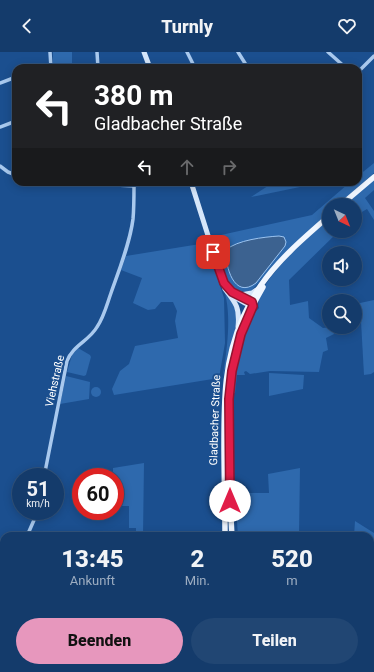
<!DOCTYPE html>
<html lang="de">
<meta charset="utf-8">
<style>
:root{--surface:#143b6b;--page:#214673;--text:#f1f3f6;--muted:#9dadc1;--line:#33557e;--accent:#e797bd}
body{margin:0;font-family:Roboto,sans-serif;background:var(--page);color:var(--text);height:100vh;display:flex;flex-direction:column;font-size:15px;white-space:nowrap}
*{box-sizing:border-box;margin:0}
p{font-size:13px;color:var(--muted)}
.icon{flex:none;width:22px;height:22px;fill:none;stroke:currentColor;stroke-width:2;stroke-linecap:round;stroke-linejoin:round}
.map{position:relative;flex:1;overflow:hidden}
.side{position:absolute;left:0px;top:480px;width:374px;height:140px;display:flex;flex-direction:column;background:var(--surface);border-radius:12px 12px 0 0;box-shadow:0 2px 10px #0003,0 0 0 1px var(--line)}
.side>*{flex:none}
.guide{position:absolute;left:12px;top:12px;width:350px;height:122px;border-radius:12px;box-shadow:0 2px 10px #0003,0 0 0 1px var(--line);background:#202124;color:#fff;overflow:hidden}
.needle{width:26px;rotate:137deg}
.fabs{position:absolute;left:322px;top:146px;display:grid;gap:8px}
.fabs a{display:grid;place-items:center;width:40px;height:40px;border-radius:50%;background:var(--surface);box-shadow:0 2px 10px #0003,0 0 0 1px var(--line);font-size:20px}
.speed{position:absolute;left:12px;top:416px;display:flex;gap:8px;font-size:20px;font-weight:700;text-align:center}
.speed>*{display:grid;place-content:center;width:52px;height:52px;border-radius:50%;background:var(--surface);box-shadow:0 2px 10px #0003,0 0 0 1px var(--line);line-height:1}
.speed small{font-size:10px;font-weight:400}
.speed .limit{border:6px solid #d22;background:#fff;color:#111}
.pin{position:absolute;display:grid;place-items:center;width:34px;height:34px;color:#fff;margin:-17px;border-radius:8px;box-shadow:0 2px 6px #0006}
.me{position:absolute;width:44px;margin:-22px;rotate:0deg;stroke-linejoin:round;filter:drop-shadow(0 0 3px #0008)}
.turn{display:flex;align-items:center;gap:14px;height:84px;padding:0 16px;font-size:18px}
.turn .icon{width:52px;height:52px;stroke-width:2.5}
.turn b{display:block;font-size:28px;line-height:34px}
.lanes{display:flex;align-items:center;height:38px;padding:0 16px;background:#0003;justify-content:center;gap:20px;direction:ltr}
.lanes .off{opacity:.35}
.eta{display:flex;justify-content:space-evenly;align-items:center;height:68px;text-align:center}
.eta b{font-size:24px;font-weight:800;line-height:28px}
.button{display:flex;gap:8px;margin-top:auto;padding:8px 16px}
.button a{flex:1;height:46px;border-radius:24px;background:var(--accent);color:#111;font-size:16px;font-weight:800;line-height:46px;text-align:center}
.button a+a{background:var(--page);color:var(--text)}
header{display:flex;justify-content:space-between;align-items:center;height:52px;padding:0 16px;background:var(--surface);font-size:18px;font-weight:800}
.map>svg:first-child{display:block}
.green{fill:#2e69ad;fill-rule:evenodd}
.water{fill:#3c6290;stroke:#9cc4f0}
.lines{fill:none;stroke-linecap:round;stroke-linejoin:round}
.street{stroke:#a9c9ee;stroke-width:3.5}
.secondary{stroke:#d6e6fa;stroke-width:5}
.primary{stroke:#f0f6ff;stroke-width:5.5}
.route-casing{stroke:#92132f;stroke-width:10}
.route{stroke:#e11d48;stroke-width:7}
.labels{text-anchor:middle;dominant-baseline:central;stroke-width:4;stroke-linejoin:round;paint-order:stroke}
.street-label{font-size:11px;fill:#fff;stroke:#1b4f8f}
</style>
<header><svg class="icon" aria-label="back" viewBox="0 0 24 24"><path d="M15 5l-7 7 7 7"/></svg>Turnly<svg class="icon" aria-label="heart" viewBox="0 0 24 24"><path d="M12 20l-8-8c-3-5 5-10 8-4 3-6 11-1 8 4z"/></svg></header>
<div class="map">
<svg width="374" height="620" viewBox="0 0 374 620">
<rect width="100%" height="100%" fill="#1b4f8f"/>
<g class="green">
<path d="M 53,0 L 72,0 L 72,15 L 53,16 Z"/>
<path d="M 374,111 L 374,121 L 338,153 L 329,153 L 329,161 L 287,199 L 252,238 L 248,241 C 244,238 238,240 233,237 C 223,230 216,198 212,185 L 312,163 L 348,132 L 347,130 L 358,130 L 358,124 ZM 269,185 L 285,187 L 285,194 L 278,203 L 241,235 C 230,227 225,212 226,198 C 237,189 255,188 269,185 Z"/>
<path d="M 374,127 L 374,138 L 365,146 L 374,159 L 374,168 L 367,157 L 355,164 L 355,153 L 345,153 Z"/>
<path d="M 274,130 L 324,130 L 251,145 Z"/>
<path d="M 329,167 L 329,179 L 339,179 L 289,228 L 290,253 L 308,249 L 309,266 L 323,276 L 333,275 L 334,282 L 326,286 L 328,298 L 323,300 L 319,320 L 270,319 L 250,322 L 246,319 L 244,320 L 245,323 L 237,323 L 235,341 L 234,341 C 236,319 243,270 259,256 C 252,233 312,182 329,167 Z"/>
<path d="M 206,191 L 224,246 L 225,291 L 219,326 L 114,343 L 112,337 L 120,319 L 129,312 L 135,294 L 178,286 L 175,269 L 177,259 L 173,250 L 161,250 L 155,257 L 148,258 L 133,251 L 142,226 L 121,218 L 126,204 Z"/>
<path d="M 224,237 L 236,256 L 237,271 L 223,324 C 227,296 232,265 224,237 Z"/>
<path d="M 374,248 L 374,320 L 371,322 L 364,323 L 360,251 Z"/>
<path d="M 78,296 L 90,303 L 91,305 L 86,323 L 84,324 L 67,320 L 72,303 Z"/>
<path d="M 269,321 L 304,323 L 303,337 L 269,344 Z"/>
<path d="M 66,324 L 90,330 L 89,347 L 60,352 Z"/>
<circle cx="96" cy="340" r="5"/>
<path d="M 144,411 L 143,484 L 136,484 L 136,476 L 129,476 L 129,454 L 115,454 L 115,425 L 113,425 L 113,416 Z"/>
<path d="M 300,416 L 299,484 L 238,484 L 235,441 L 269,441 L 268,422 Z"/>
<path d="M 355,469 L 374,481 L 374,508 L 370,513 L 370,484 L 354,484 Z"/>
<path d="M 0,512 L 4,515 L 4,609 L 0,606 Z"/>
<path d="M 13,616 L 69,616 L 69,620 L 18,620 Z"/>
<path d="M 322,616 L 360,616 L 362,620 L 323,620 Z"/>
</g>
<path class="water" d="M 279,184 L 284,185 L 286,190 L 285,194 L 256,231 C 234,248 225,214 226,198 C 237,188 264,185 279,184 Z"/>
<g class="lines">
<g class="street">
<path d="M 50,0 L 51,16"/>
<path d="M 97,0 L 98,16"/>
<path d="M 187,0 L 195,16"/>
<path d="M 238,0 L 248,16"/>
<path d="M 328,0 L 346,16"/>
<path d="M 358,20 L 374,4"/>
<path d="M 0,31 L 16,25"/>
<path d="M 0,75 L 16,69"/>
<path d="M 0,114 L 8,120 L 16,123"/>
<path d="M 60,130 L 134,134"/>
<path d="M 44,425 L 67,309 C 73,293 89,289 97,275 C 104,265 107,252 111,241 C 119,218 130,191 133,167 C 134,156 134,145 134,134 L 136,130"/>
<path d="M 27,484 L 38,459"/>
<path d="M 0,538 L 4,530"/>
</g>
<g class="secondary">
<path d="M 144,0 L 150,16"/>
<path d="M 191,130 L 225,237 C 236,251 240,256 238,275"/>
<path d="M 230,238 L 252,250 L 253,252"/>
<path d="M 240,243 L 252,241 L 258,237"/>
<path d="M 233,244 L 245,251 L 252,253"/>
<path d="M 0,511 L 4,513"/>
<path d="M 370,567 L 374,565"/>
<path d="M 266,616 L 271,620"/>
<path d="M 286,620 L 293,616"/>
</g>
<g class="primary">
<path d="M 341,153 L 374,125"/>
<path d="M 225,484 C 225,454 224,423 224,393 C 224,347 224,308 243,265 C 248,254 254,243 261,233 C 280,206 305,185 329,164"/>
<path d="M 232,484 C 230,454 230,423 230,393 C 230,378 228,362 229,347 C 230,308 243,269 263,235"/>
<path d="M 229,616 L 230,620"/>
<path d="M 235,616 L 235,620"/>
</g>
</g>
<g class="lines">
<g class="route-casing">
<path id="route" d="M 213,200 L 224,231 L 232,240 L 252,250 L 253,254 L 241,282 L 232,319 L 229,347 L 230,449"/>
</g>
<use href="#route" class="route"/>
</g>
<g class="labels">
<g class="street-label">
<text transform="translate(55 329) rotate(-77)">Viehstraße</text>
<text transform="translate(215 368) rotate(-88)">Gladbacher Straße</text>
</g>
</g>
</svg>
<div class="fabs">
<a><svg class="needle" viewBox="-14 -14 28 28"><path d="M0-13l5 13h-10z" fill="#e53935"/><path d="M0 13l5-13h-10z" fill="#9dadc1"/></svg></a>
<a><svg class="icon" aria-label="sound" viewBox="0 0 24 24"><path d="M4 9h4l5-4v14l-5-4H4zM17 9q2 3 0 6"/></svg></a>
<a><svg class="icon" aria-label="search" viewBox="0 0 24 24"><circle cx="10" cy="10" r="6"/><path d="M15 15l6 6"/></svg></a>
</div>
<div class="speed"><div>51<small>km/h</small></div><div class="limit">60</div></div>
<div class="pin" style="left:213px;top:200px;background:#d93025"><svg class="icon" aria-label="arrive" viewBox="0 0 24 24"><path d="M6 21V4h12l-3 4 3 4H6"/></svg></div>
<svg class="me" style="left:230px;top:449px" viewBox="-20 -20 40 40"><circle r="19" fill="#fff"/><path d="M0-13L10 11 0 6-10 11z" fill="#e11d48"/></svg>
<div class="guide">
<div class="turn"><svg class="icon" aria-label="left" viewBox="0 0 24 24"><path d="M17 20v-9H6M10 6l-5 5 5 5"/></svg><div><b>380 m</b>Gladbacher Straße</div></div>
<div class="lanes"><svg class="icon" aria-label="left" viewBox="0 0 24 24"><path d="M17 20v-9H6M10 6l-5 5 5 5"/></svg><svg class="icon off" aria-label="ahead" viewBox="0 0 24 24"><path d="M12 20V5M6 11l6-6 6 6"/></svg><svg class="icon off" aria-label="right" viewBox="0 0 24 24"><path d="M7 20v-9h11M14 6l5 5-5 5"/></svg></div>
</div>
<section class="side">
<div class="eta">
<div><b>13:45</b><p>Ankunft</p></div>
<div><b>2</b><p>Min.</p></div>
<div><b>520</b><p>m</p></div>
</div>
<div class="button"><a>Beenden</a><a>Teilen</a></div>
</section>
</div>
